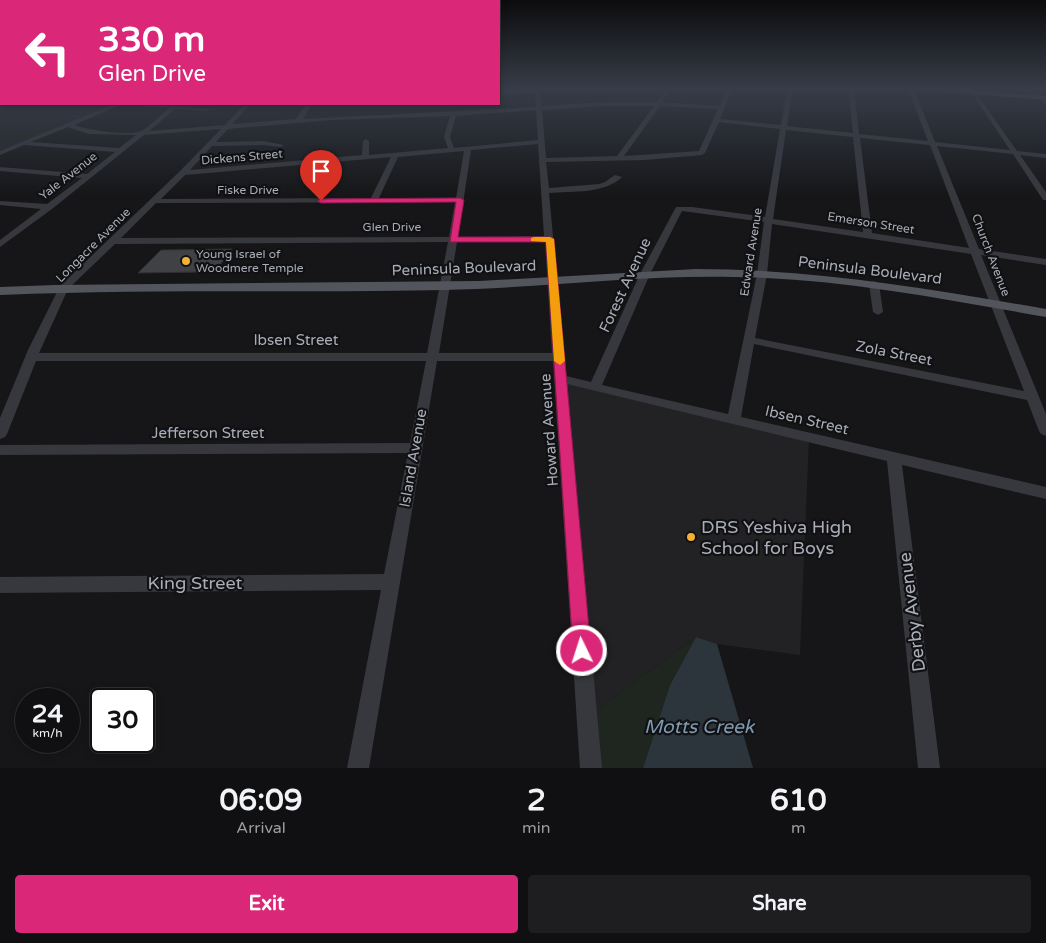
<!DOCTYPE html>
<style>
:root{--surface:#101012;--page:#1e1e20;--text:#f1f3f6;--muted:#9c9d9f;--line:#303032;--accent:#db2777}
body{margin:0;font-family:"Varela Round",sans-serif;background:var(--page);color:var(--text);height:100vh;display:flex;flex-direction:column;font-size:19px;white-space:nowrap}
*{box-sizing:border-box;margin:0}
p{font-size:16px;color:var(--muted)}
.icon{flex:none;width:28px;height:28px;fill:none;stroke:currentColor;stroke-width:2;stroke-linecap:round;stroke-linejoin:round}
.map{position:relative;height:768px;overflow:hidden}
.panel{display:flex;flex-direction:column;background:var(--surface);flex:1}
.panel>*{flex:none}
.banner{position:absolute;left:0px;top:0px;width:500px;height:105px;box-shadow:0 2px 8px #0003,0 0 0 1px var(--line);background:#db2777;color:#fff;overflow:hidden}
.speed{position:absolute;left:15px;top:688px;display:flex;gap:10px;font-size:25px;font-weight:700;text-align:center}
.speed>*{display:grid;place-content:center;width:65px;height:65px;border-radius:50%;background:var(--surface);box-shadow:0 2px 8px #0003,0 0 0 1px var(--line);line-height:1}
.speed small{font-size:12px;font-weight:400}
.speed .limit{border:2px solid #111;border-radius:8px;background:#fff;color:#111}
.pin{position:absolute;display:grid;place-items:center;width:42px;height:42px;color:#fff;margin:-51px -21px;border-radius:50% 50% 50% 0;rotate:-45deg;box-shadow:0 0 5px #0007}
.pin .icon{rotate:45deg}
.me{position:absolute;width:55px;margin:-28px;rotate:356deg;stroke-linejoin:round;filter:drop-shadow(0 0 4px #0008)}
.turn{display:flex;align-items:center;gap:18px;height:105px;padding:0 15px;font-size:22px}
.turn .icon{width:65px;height:65px;stroke-width:2.5}
.turn b{display:block;font-size:35px;line-height:42px}
.eta{display:flex;justify-content:space-evenly;align-items:center;height:85px;text-align:center}
.eta b{font-size:30px;font-weight:700;line-height:35px}
.cta{display:flex;gap:10px;margin-top:auto;padding:10px 15px}
.cta a{flex:1;height:58px;border-radius:5px;background:var(--accent);color:#fff;font-size:20px;font-weight:700;line-height:58px;text-align:center}
.cta a+a{background:var(--page);color:var(--text)}
.map>svg:first-child{display:block}
.built{fill:#222225}
.green{fill:#1e261f}
.water{fill:#2c353c}
.building{fill:#404145;stroke:#303034}
.lines{fill:none;stroke-linecap:round;stroke-linejoin:round}
.minor{fill:#37383d;fill-rule:evenodd}
.major{fill:#53555c;fill-rule:evenodd}
.route{fill:#db2777;stroke:#8e194d}
.slow{fill:#f59e0b}
.poi-dot{fill:#f2b134;stroke:#111113;stroke-width:2}
.labels{text-anchor:middle;dominant-baseline:central;stroke-width:4.5;stroke-linejoin:round;paint-order:stroke}
.far-street-label{font-size:12px;fill:#a8adb8;stroke:#111113}
.far-poi-label{font-size:12px;fill:#a8adb8;stroke:#111113;text-anchor:start}
.street-label{font-size:15px;fill:#a8adb8;stroke:#111113}
.near-poi-label{font-size:18px;fill:#a8adb8;stroke:#111113;text-anchor:start}
.near-street-label{font-size:18px;fill:#a8adb8;stroke:#111113}
.near-water-label{font-size:19px;font-style:italic;fill:#7f9bb3;stroke:#111113}
</style>
<div class="map">
<svg width="1046" height="768" viewBox="0 0 1046 768">
<rect width="100%" height="100%" fill="#161618"/>
<g class="built">
<path d="M 0,104 L 114,104 L 0,152 Z"/>
<path d="M 564,379 L 809,437 L 800,655 L 717,644 L 696,637 L 591,714 Z"/>
</g>
<g class="green">
<path d="M 11,129 L 41,130 L 44,130 L 15,141 L 0,141 L 0,132 Z"/>
<path d="M 696,637 L 670,685 L 643,768 L 595,768 L 591,714 Z"/>
</g>
<path class="water" d="M 696,637 L 717,644 L 753,768 L 643,768 L 670,685 Z"/>
<path class="building" d="M 232,249 L 219,266 L 204,266 L 200,272 L 138,273 L 161,250 Z"/>
<g class="lines">
<g class="minor">
<path d="M 534,89 L 540,89 L 541,106 L 602,102 L 656,102 L 666,89 L 672,89 L 662,102 L 720,106 L 727,89 L 733,89 L 720,119 L 781,125 L 787,89 L 793,89 L 787,126 L 853,133 L 848,89 L 854,89 L 859,134 L 928,141 L 908,89 L 914,89 L 935,142 L 1010,150 L 971,92 L 974,90 L 1017,151 L 1046,154 L 1046,158 L 1020,155 L 1046,192 L 1046,200 L 1043,200 L 1013,154 L 937,146 L 979,249 L 1046,259 L 1046,265 L 981,255 L 1046,414 L 1046,436 L 1041,434 L 1039,431 L 1027,400 L 754,344 L 741,417 L 1046,487 L 1046,499 L 902,465 L 940,768 L 918,768 L 887,461 L 567,384 L 602,768 L 580,768 L 553,361 L 437,361 L 369,768 L 347,768 L 381,590 L 0,593 L 0,577 L 384,574 L 408,453 L 0,455 L 0,445 L 410,443 L 426,361 L 36,361 L 7,434 L 5,437 L 0,439 L 0,418 L 28,350 L 60,286 L 180,171 L 221,129 L 144,135 L 52,209 L 0,247 L 0,240 L 41,209 L 0,205 L 0,201 L 47,204 L 82,178 L 0,171 L 0,167 L 87,174 L 115,152 L 24,145 L 0,155 L 0,151 L 114,104 L 146,104 L 211,109 L 208,111 L 175,109 L 149,131 L 225,125 L 245,104 L 251,104 L 232,124 L 296,119 L 306,104 L 312,104 L 303,119 L 536,107 L 535,93 L 499,95 L 499,91 ZM 120,105 L 169,108 C 162,114 148,128 141,131 C 126,136 88,130 74,125 ZM 602,106 L 654,106 L 617,156 L 546,158 L 542,110 ZM 660,106 L 718,109 L 699,151 L 624,156 ZM 536,110 L 538,140 L 454,148 L 450,137 L 456,116 ZM 450,116 L 444,137 L 448,148 L 369,155 L 369,141 L 366,139 L 363,141 L 362,155 L 190,170 L 212,146 L 263,145 L 281,147 L 284,145 L 263,141 L 216,142 L 228,129 L 331,120 ZM 719,122 L 780,129 L 765,217 L 692,207 L 676,207 L 640,274 L 591,382 L 566,376 L 549,193 C 572,191 605,194 622,177 L 615,175 L 605,182 L 599,184 L 549,188 L 546,162 L 645,160 L 702,155 L 705,153 ZM 68,127 L 89,134 L 136,135 L 119,148 L 31,142 ZM 786,130 L 853,137 L 863,232 L 773,219 ZM 860,138 L 930,145 L 969,248 L 872,233 ZM 538,144 L 544,236 L 458,237 L 471,150 ZM 464,151 L 456,198 L 379,198 L 398,157 ZM 391,157 L 371,198 L 161,199 L 185,175 ZM 455,202 L 449,237 L 121,238 L 156,203 ZM 682,211 L 764,222 L 757,274 L 728,414 L 602,385 L 650,274 ZM 772,224 L 971,254 L 1024,391 L 755,338 L 767,274 ZM 448,242 L 427,353 L 39,353 L 68,289 L 115,244 ZM 457,242 L 545,242 L 552,353 L 439,353 Z"/>
<path d="M 1018,89 C 1028,89 1040,92 1046,99 L 1046,105 L 1039,98 Z"/>
<path d="M 0,101 L 1,104 L 3,104 L 0,105 Z"/>
<path d="M 874,281 L 879,284 L 883,312 L 878,315 L 873,312 L 869,284 Z"/>
</g>
<g class="major">
<path d="M 932,89 L 962,89 L 1046,96 L 1046,100 L 935,91 Z"/>
<path d="M 696,269 C 815,269 930,289 1046,309 L 1046,317 C 942,299 838,278 733,277 C 636,275 540,288 443,290 C 295,293 148,289 0,295 L 0,287 L 55,285 L 479,281 Z"/>
</g>
</g>
<linearGradient id="sky" x2="0" y2="1"><stop stop-color="#0c0c0d"/><stop offset="0.45" stop-color="#363c48"/><stop offset="1" stop-color="#363c48" stop-opacity="0"/></linearGradient>
<rect width="1046" height="197" fill="url(#sky)"/>
<path class="route" d="M 460,198 L 464,200 L 458,237 L 550,237 L 554,239 L 591,651 L 588,657 L 582,660 L 576,657 L 573,651 L 546,242 L 450,242 L 456,202 L 321,203 L 317,201 L 321,199 Z"/>
<path class="slow" d="M 534,237 L 550,237 L 554,239 L 565,361 L 560,365 L 554,361 L 546,242 L 531,241 L 531,238 Z"/>
<g class="poi-dot">
<circle cx="186" cy="261" r="5"/>
<circle cx="691" cy="537" r="5"/>
</g>
<g class="labels">
<g class="far-street-label">
<text transform="translate(242 157) rotate(-5)">Dickens Street</text>
<text transform="translate(68 176) rotate(-38)">Yale Avenue</text>
<text x="248" y="190">Fiske Drive</text>
<text transform="translate(871 223) rotate(9)">Emerson Street</text>
<text x="392" y="227">Glen Drive</text>
<text transform="translate(93 245) rotate(-45)">Longacre Avenue</text>
<text transform="translate(751 252) rotate(-81)">Edward Avenue</text>
<text transform="translate(991 255) rotate(69)">Church Avenue</text>
</g>
<g class="far-poi-label">
<text x="196" y="254">Young Israel of<tspan x="196" dy="14">Woodmere Temple</tspan></text>
</g>
<g class="street-label">
<text transform="translate(464 268) rotate(-2)">Peninsula Boulevard</text>
<text transform="translate(870 270) rotate(7)">Peninsula Boulevard</text>
<text transform="translate(625 285) rotate(-65)">Forest Avenue</text>
<text x="296" y="340">Ibsen Street</text>
<text transform="translate(894 353) rotate(11)">Zola Street</text>
<text transform="translate(807 420) rotate(13)">Ibsen Street</text>
<text transform="translate(549 430) rotate(-94)">Howard Avenue</text>
<text x="208" y="433">Jefferson Street</text>
<text transform="translate(413 458) rotate(-80)">Island Avenue</text>
</g>
<g class="near-poi-label">
<text x="701" y="527">DRS Yeshiva High<tspan x="701" dy="21">School for Boys</tspan></text>
</g>
<g class="near-street-label">
<text x="195" y="583">King Street</text>
<text transform="translate(912 612) rotate(-97)">Derby Avenue</text>
</g>
<g class="near-water-label">
<text x="699" y="727">Motts Creek</text>
</g>
</g>
</svg>
<div class="speed"><div>24<small>km/h</small></div><div class="limit">30</div></div>
<div class="pin" style="left:321px;top:201px;background:#d93025"><svg class="icon" aria-label="arrive" viewBox="0 0 24 24"><path d="M6 21V4h12l-3 4 3 4H6"/></svg></div>
<svg class="me" style="left:582px;top:651px" viewBox="-20 -20 40 40"><circle r="17" fill="#db2777" stroke="#fff" stroke-width="3"/><path d="M0-11L8 9 0 5-8 9z" fill="#fff"/></svg>
<div class="banner">
<div class="turn"><svg class="icon" aria-label="left" viewBox="0 0 24 24"><path d="M17 20v-9H6M10 6l-5 5 5 5"/></svg><div><b>330 m</b>Glen Drive</div></div>
</div>
</div>
<section class="panel">
<div class="eta">
<div><b>06:09</b><p>Arrival</p></div>
<div><b>2</b><p>min</p></div>
<div><b>610</b><p>m</p></div>
</div>
<div class="cta"><a>Exit</a><a>Share</a></div>
</section>
